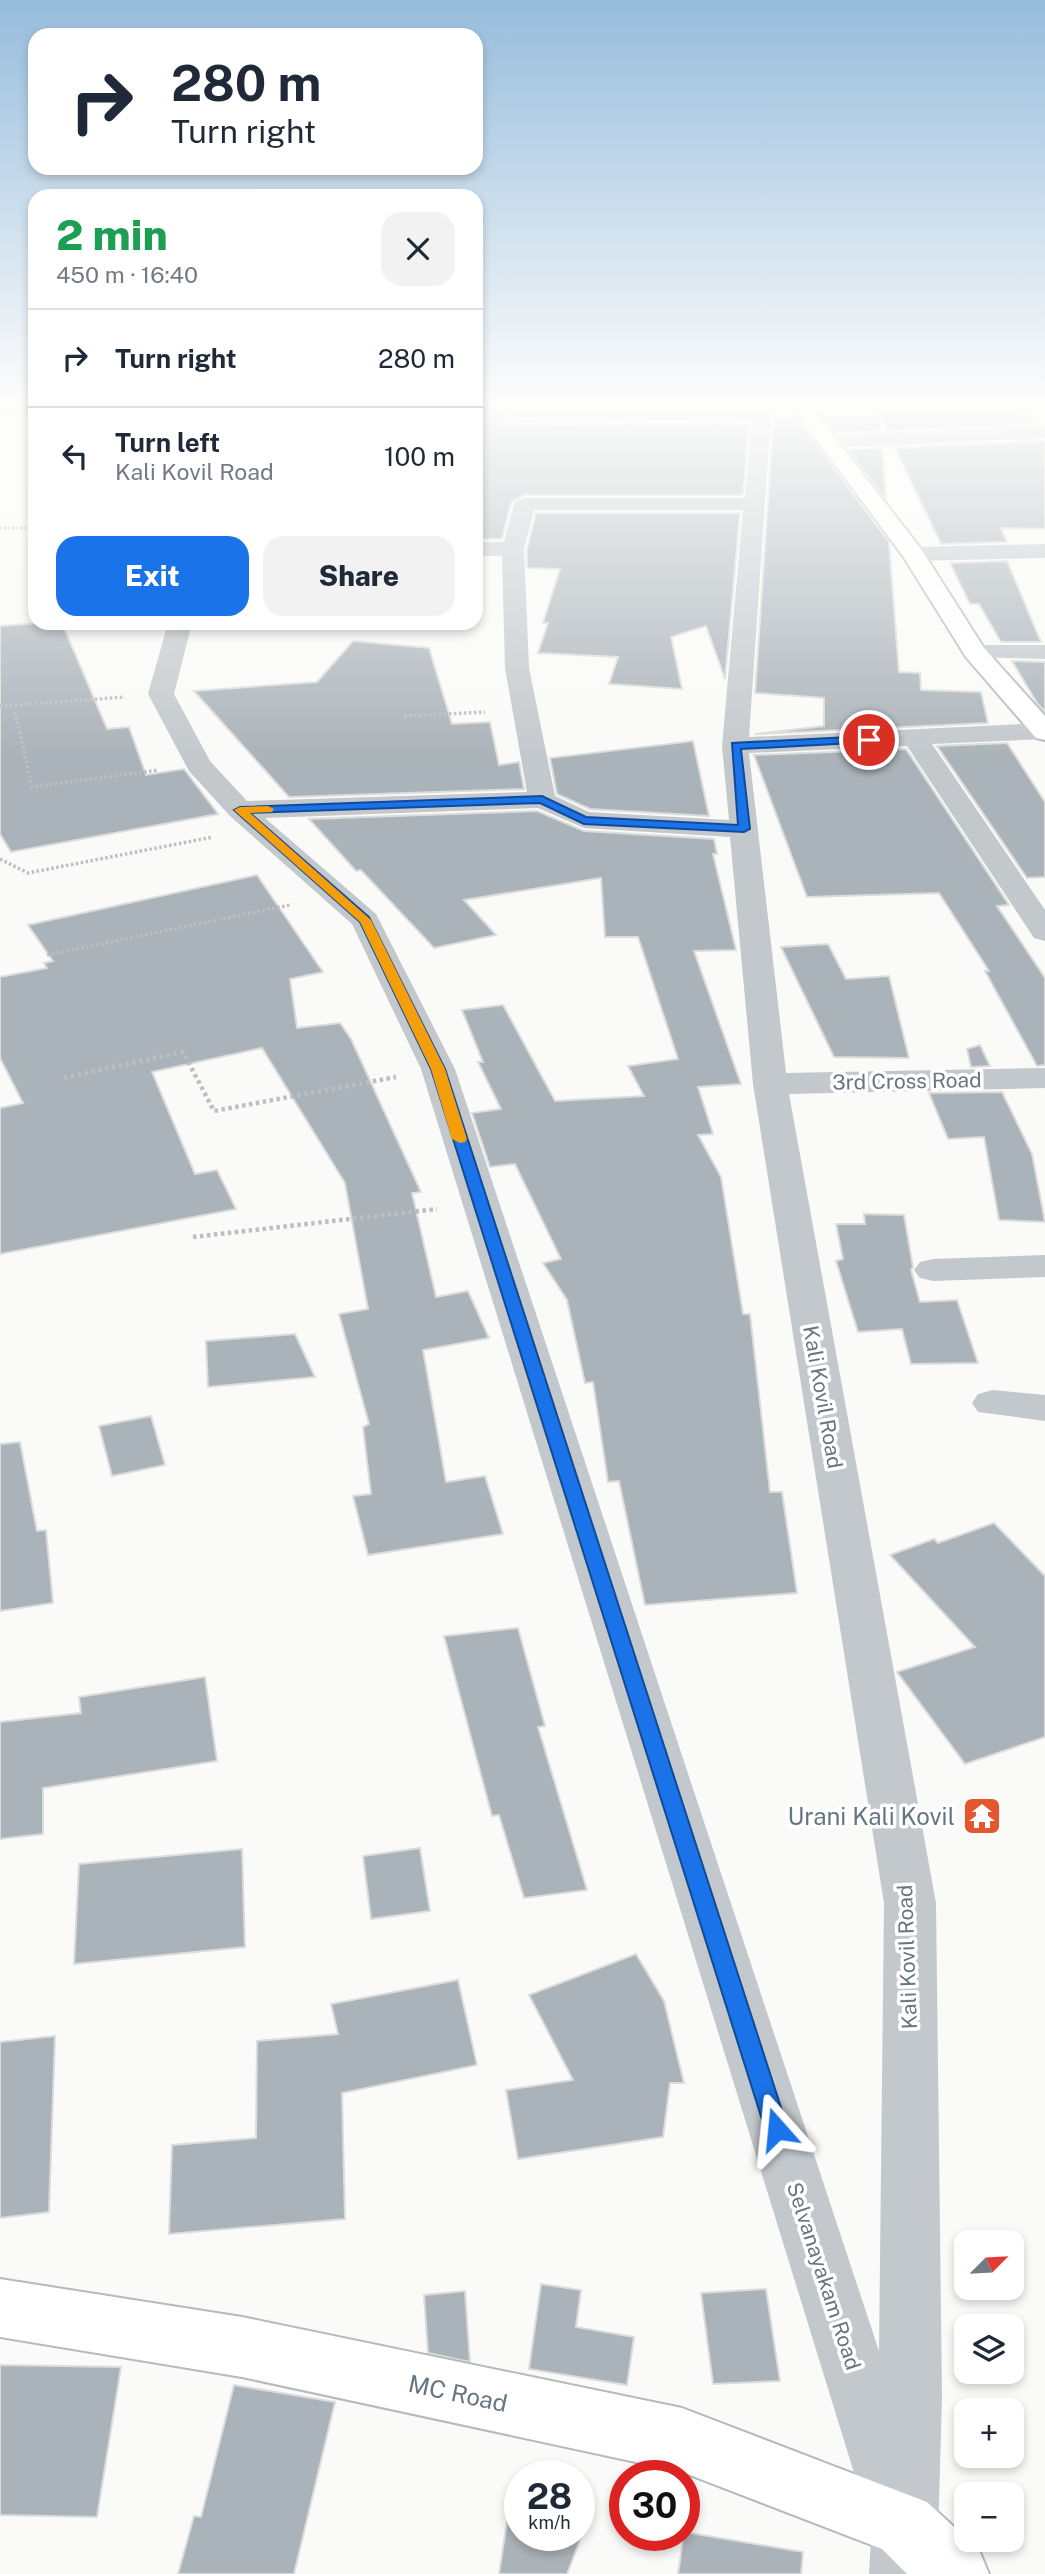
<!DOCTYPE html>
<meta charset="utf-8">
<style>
:root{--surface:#fff;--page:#f2f2f3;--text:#1f2937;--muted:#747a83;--line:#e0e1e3;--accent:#1a73e8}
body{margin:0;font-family:"Public Sans",sans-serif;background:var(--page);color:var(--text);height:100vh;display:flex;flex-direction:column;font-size:26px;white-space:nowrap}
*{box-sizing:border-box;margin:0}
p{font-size:23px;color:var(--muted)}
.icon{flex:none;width:38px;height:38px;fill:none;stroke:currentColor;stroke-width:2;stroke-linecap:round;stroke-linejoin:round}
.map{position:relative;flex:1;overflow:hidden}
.drawer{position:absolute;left:28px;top:189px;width:455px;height:441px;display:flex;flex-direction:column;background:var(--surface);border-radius:21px;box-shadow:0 4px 10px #0003}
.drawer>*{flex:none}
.hud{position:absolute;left:28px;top:28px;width:455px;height:147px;border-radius:21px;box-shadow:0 4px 10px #0003;background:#fff;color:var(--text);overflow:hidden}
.needle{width:46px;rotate:66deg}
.controls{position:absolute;left:954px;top:2230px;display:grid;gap:14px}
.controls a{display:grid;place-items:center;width:70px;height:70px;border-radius:14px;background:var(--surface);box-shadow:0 4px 10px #0003;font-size:35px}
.speed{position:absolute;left:504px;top:2460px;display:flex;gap:14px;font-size:35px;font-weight:700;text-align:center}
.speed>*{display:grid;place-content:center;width:91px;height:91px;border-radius:50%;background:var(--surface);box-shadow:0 4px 10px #0003;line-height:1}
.speed small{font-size:18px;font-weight:400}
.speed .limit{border:10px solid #d22;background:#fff;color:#111}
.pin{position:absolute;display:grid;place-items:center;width:60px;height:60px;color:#fff;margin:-30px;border:4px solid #fff;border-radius:50%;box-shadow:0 2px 7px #0007}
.me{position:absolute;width:77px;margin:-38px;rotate:342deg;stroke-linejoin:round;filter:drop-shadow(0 0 5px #0008)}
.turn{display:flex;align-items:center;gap:24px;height:147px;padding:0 28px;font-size:32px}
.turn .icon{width:91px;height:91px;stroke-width:2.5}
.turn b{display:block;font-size:49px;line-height:60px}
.round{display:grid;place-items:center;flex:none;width:74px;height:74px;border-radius:21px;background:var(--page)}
.headline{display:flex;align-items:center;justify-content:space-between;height:119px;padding:0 28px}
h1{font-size:42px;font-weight:800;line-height:52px;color:#1e9e55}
.cta{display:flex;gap:14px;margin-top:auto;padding:14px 28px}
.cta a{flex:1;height:80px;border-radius:21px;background:var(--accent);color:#fff;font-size:28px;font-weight:800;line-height:80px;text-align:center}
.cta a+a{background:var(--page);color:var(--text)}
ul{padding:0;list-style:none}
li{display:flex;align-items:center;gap:21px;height:98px;padding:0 28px;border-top:2px solid var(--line)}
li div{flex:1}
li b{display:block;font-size:26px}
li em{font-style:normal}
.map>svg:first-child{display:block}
.building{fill:#aab3b9;stroke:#dcdcda;stroke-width:2}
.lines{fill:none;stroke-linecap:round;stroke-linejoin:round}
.major-casing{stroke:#b5babe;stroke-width:4}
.path-far2{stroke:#bbbfc2;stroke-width:2.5;stroke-dasharray:2 2;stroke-linecap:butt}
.path-far1{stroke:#bbbfc2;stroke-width:3.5;stroke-dasharray:2.5 2.5;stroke-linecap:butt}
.path{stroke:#bbbfc2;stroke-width:4.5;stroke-dasharray:3.5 3.5;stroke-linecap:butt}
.minor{fill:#c3c8cc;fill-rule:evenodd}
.major{fill:#fff;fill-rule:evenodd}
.route{fill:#1a73e8;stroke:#114b97;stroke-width:2}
.slow{fill:#f59e0b}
.labels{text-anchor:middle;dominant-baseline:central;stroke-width:7;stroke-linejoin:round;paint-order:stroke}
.street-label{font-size:21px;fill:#657683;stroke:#fff}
.near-poi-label{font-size:24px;fill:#657683;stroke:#fff;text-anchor:end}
.near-street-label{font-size:24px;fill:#657683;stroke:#fff}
</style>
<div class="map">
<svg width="1045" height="2574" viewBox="0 0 1045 2574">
<rect width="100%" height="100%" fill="#fafaf8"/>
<g class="building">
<path d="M 476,399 L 677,399 L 677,406 L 516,408 L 504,418 L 516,426 L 680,423 L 749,425 L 743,495 L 524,495 L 511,503 L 502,539 L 476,539 Z"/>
<path d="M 1011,399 L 1035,424 L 887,431 L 873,401 Z"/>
<path d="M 880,416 L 881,431 L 835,433 L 822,417 Z"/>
<path d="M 774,417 L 796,417 L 889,542 L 899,672 L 920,673 L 921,690 L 981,692 L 988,723 L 755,734 L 824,726 L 824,698 L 755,693 L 773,426 L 776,426 Z"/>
<path d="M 1045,441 L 1045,529 L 1001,528 L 1007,542 L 941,544 L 895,448 Z"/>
<path d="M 882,448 L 886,500 L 848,450 Z"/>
<path d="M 536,513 L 740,513 L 725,679 L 706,626 L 671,637 L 682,689 L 609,684 L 618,657 L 538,653 L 548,623 L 543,623 L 560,569 L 527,568 L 527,549 Z"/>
<path d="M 1007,561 L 1041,642 L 1001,642 L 979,604 L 970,604 L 950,563 Z"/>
<path d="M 40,623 L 62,623 L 107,729 L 129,727 L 146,775 L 184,769 L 218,814 L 11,852 L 0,834 L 0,626 Z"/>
<path d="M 353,641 L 429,648 L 452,724 L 490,722 L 499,765 L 519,762 L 524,789 L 289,797 L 194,691 L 317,682 Z"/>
<path d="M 1012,661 L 1045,662 L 1045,712 L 1037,703 Z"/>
<path d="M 693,741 L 709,816 L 590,809 L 557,794 L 550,758 Z"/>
<path d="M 1007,743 L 1045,802 L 1045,877 L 1027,878 L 937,746 Z"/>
<path d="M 906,749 L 1009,905 L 997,906 L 1045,978 L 1045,1065 L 1037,1066 L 985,971 L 989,971 L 939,893 L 807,897 L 754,755 Z"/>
<path d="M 537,811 L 584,831 L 714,839 L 717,854 L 713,854 L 736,950 L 694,951 L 741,1084 L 698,1087 L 713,1134 L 698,1135 L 721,1177 L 743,1314 L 750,1314 L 770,1492 L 782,1492 L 797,1593 L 645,1605 L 619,1481 L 608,1482 L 593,1382 L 585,1383 L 567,1300 L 543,1263 L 561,1259 L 515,1164 L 490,1167 L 472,1113 L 501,1109 L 478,1062 L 483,1062 L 462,1010 L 503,1005 L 555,1101 L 644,1096 L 628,1066 L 678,1059 L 638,937 L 605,937 L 601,878 L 464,900 L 496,935 L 434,948 L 361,870 L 356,871 L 309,819 Z"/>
<path d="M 257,875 L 323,972 L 290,979 L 297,1028 L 340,1023 L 351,1039 L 421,1192 L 412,1193 L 436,1297 L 468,1291 L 489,1338 L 423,1350 L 446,1482 L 485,1476 L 503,1534 L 368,1555 L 353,1496 L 371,1494 L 363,1427 L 369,1424 L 339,1314 L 368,1309 L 345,1183 L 262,1048 L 152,1072 L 195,1174 L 217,1170 L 236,1209 L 0,1254 L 0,1108 L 23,1103 L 0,1058 L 0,977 L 47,968 L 44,963 L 53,961 L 28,925 Z"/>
<path d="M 828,944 L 846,979 L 889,976 L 909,1058 L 834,1057 L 781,947 Z"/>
<path d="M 980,1045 L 990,1066 L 971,1067 L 967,1049 Z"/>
<path d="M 1002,1092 L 1032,1154 L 1045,1222 L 999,1220 L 984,1137 L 948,1139 L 929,1093 Z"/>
<path d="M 864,1214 L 904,1215 L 913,1267 L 911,1270 L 920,1302 L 957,1300 L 978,1363 L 911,1364 L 902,1329 L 858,1332 L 836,1261 L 843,1259 L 836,1224 L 865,1224 Z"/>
<path d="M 295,1334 L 315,1377 L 208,1387 L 206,1341 Z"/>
<path d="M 151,1416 L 165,1465 L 112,1476 L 99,1426 Z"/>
<path d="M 20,1442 L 37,1531 L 46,1530 L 53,1603 L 0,1611 L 0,1444 Z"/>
<path d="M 994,1523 L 1045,1576 L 1045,1737 L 965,1764 L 897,1672 L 975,1647 L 890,1555 L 934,1539 L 938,1543 Z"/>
<path d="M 518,1628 L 545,1726 L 538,1727 L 587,1890 L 524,1898 L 499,1815 L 492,1816 L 444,1636 Z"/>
<path d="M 205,1677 L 217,1761 L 43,1788 L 43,1834 L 0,1839 L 0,1722 L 81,1713 L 79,1697 Z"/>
<path d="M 420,1848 L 430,1911 L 371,1919 L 363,1856 Z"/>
<path d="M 242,1849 L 245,1947 L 74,1964 L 79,1864 Z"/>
<path d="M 636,1954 L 664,2001 L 684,2083 L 670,2083 L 663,2137 L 518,2159 L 506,2090 L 573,2080 L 529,1995 Z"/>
<path d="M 458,1980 L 477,2065 L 342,2093 L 345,2219 L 169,2234 L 172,2145 L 256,2138 L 257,2041 L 338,2034 L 331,2004 Z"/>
<path d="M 55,2036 L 49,2212 L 0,2218 L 0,2042 Z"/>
<path d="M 541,2284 L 581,2290 L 576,2327 L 634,2337 L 627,2385 L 529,2369 Z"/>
<path d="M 766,2289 L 780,2381 L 713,2384 L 701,2293 Z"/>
<path d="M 465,2291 L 470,2362 L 428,2353 L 424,2295 Z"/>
<path d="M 0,2365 L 121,2367 L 97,2517 L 0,2515 Z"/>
<path d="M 234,2385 L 335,2402 L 294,2574 L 178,2574 L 194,2516 L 201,2517 Z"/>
<path d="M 512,2489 L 520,2493 L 520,2536 L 579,2536 L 579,2519 L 587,2522 L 567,2574 L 499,2574 Z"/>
<path d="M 684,2532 L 803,2552 L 801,2574 L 678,2574 Z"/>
</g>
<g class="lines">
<g class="major-casing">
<g id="major">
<path d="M 786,399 L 805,399 L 921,549 L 984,648 L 1045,716 L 1045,740 L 1036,738 L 966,657 L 903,556 Z"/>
<path d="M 0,2279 L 242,2317 L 682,2408 L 927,2502 L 979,2550 L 989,2574 L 907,2574 L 882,2549 L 682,2472 L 242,2377 L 0,2337 Z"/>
</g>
</g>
<path class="path-far2" d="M 0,528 L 35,528"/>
<g class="path-far1">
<path d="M 0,706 L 125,697"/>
<path d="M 15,712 L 32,787 L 159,770"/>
<path d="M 404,716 L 485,712"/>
<path d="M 0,859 L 28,873 L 213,837"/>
<path d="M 47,955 L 290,905"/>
</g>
<g class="path">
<path d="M 64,1078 L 183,1052 L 214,1111 L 396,1077"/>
<path d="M 193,1237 L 437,1209"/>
</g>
<g class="minor">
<path d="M 754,399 L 772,399 L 749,737 L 1045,723 L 1044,739 L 932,744 L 1045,910 L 1045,941 L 1034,938 L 907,746 L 749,753 L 786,1073 L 1045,1068 L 1045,1088 L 789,1094 L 936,1903 L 942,2396 L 937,2574 L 869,2574 L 872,2523 L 863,2502 L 421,1069 L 352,924 L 230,816 L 189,771 L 148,694 L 168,623 L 192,623 L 174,694 L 210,761 L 247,801 L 527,792 L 505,668 L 502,556 L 476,556 L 476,542 L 504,542 L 514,504 L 518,500 L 525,498 L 745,498 L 752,419 L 516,423 L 506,417 L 516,411 L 753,407 ZM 534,510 L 743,510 L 722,746 L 729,820 L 589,812 L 555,796 L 529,668 L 524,549 ZM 538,808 L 584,828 L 730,837 L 753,1084 L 884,1903 L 879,2351 L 455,1069 L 376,914 L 265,818 Z"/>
<rect x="0" y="403" width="35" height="12"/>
<path d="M 1045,426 L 1045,438 L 829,448 L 819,442 L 829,436 Z"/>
<path d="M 1045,544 L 1045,558 L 913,561 L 905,559 L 902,554 L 905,549 L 913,547 Z"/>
<path d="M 975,645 L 1045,645 L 1045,659 L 966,657 L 963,652 L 966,647 Z"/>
<path d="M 1045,1255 L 1045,1277 L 933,1281 L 920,1278 L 914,1270 L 920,1262 L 933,1259 Z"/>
<path d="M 993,1390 L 1045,1395 L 1045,1421 L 978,1412 L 972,1403 L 978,1394 Z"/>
</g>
<use href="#major" class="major"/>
</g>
<linearGradient id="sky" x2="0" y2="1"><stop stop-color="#96bcdc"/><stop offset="0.53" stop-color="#fdfdfc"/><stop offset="1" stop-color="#fdfdfc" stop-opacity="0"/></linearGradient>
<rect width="1045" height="759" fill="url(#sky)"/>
<path class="route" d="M 869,736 L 872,737 L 872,742 L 741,749 L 750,829 L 744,832 L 584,824 L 540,803 L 250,813 L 369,917 L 445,1069 L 788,2129 L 785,2136 L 777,2139 L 768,2136 L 765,2129 L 431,1069 L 360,922 L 234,810 L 240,807 L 542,796 L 586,817 L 738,825 L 732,743 Z"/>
<path class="slow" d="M 268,806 L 274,809 L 272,812 L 250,813 L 371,920 L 445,1069 L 467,1139 L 465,1142 L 460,1143 L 452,1139 L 431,1069 L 360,922 L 234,810 L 240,807 Z"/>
<defs>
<g id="temple-square" transform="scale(2.0125)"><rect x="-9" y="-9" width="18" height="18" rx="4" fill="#e4572e" stroke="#fff"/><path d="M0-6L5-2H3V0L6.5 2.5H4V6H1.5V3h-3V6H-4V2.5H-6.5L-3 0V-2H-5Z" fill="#fff"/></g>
</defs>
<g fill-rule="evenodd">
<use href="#temple-square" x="982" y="1816"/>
</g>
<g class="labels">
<g class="street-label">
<text transform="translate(907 1081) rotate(-1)">3rd Cross Road</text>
<text transform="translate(823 1397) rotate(80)">Kali Kovil Road</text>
<text transform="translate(907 1957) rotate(-92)">Kali Kovil Road</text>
<text transform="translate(824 2276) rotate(72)">Selvanayakam Road</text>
</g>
<g class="near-poi-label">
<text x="955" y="1816">Urani Kali Kovil</text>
</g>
<g class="near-street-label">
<text transform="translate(458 2393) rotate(12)">MC Road</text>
</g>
</g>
</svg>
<div class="controls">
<a><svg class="needle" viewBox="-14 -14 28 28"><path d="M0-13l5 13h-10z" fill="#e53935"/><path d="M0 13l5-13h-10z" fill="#747a83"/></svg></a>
<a><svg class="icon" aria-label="layers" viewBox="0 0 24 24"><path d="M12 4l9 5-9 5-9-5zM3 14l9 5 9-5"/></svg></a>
<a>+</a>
<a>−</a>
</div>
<div class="speed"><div>28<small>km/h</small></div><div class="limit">30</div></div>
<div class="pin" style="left:869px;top:740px;background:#d93025"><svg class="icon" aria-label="arrive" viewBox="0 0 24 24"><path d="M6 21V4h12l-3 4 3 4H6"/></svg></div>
<svg class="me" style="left:777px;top:2129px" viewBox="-20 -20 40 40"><path d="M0-17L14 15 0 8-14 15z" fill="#1a73e8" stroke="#fff" stroke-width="4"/></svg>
<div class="hud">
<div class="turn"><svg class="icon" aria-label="right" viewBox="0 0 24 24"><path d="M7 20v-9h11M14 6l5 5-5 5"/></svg><div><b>280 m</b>Turn right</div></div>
</div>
<section class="drawer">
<div class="headline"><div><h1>2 min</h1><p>450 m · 16:40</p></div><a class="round"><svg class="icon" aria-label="close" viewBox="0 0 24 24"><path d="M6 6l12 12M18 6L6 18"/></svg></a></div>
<ul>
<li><svg class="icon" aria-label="right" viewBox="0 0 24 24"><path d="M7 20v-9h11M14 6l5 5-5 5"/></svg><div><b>Turn right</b></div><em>280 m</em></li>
<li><svg class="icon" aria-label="left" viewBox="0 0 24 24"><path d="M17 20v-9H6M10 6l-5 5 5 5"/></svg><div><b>Turn left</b><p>Kali Kovil Road</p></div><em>100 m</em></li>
</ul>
<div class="cta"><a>Exit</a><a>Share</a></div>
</section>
</div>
